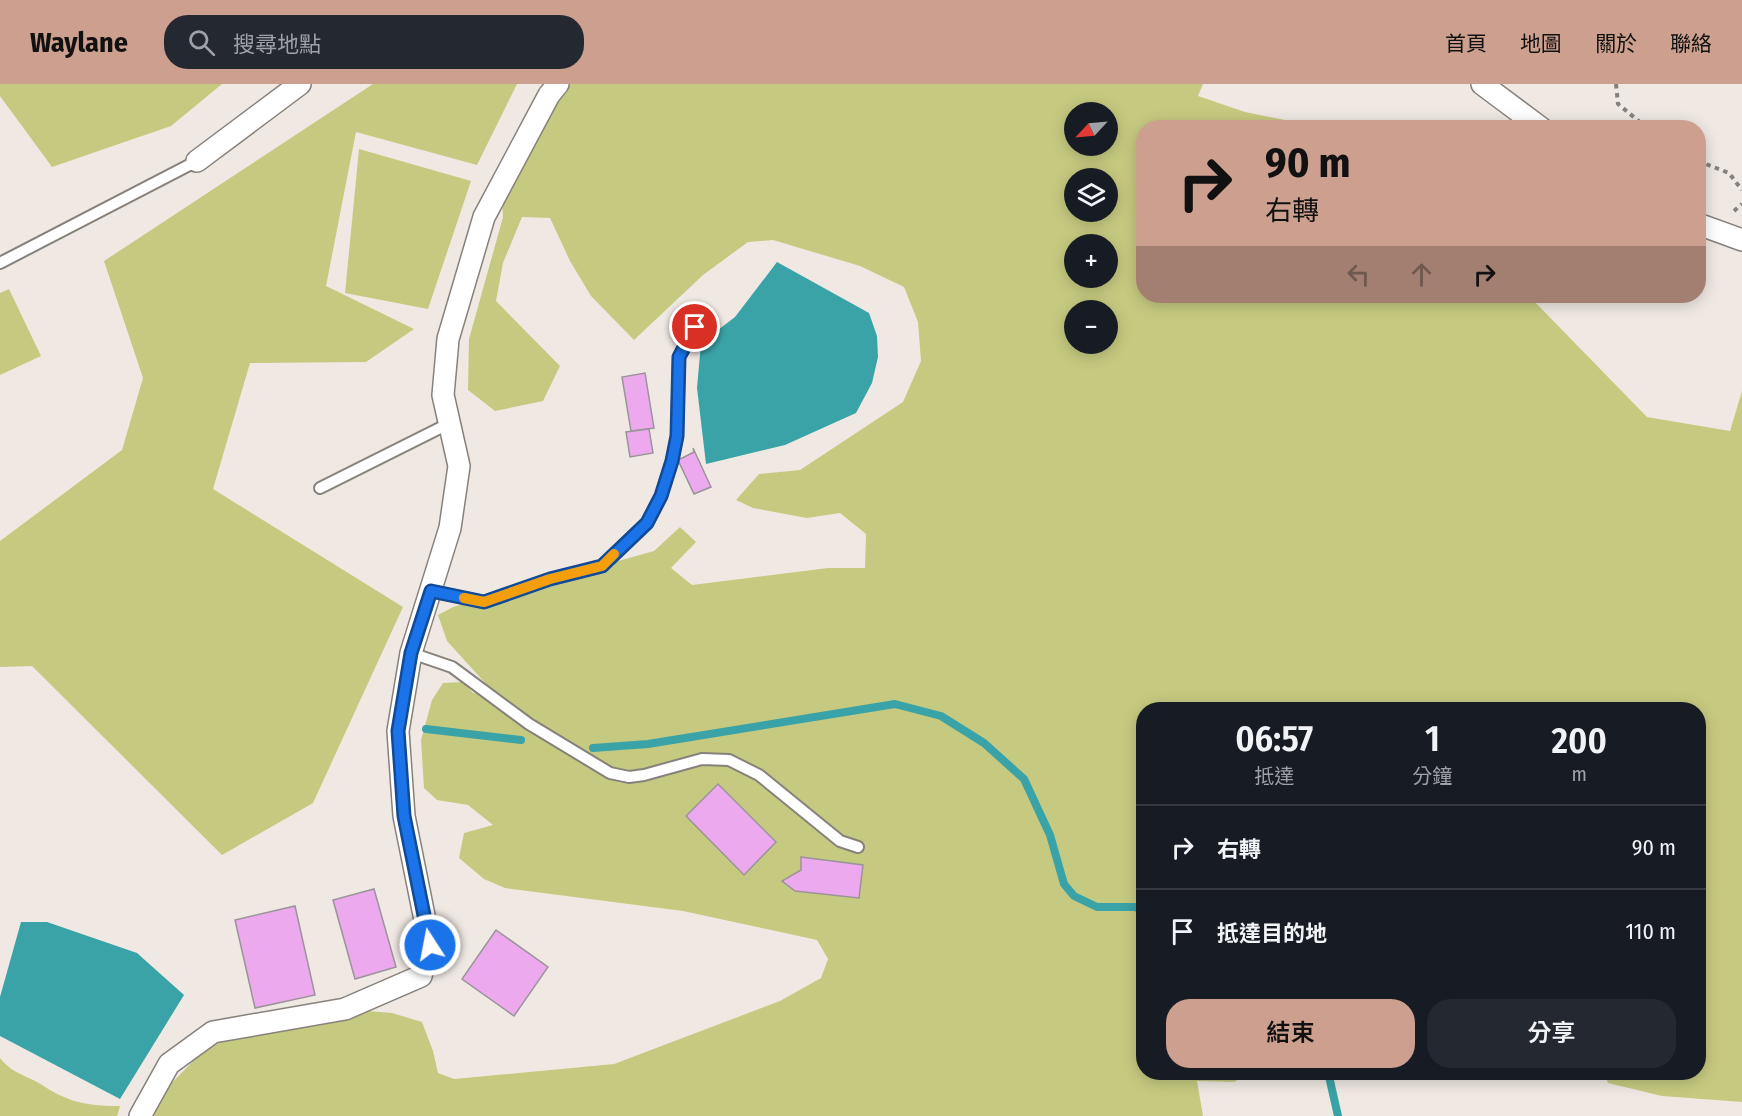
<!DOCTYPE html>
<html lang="zh-TW">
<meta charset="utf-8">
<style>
:root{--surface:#171b24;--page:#242831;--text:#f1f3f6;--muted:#9ea1a6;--line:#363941;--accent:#cc9f8e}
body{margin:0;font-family:"Fira Sans Condensed","Noto Sans TC",sans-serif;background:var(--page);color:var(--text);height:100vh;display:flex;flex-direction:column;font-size:22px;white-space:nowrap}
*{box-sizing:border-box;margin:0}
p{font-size:20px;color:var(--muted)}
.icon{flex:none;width:33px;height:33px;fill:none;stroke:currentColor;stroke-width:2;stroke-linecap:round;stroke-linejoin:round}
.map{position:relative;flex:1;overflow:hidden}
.drawer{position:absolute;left:1136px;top:618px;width:570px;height:378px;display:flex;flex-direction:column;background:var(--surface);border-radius:24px;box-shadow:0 3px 15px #0003}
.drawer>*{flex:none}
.guide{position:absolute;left:1136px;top:36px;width:570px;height:183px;border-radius:24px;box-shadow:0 3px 15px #0003;background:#cc9f8e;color:#111;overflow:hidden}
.needle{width:39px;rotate:244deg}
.tools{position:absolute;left:1064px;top:18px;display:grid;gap:12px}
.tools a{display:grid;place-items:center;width:54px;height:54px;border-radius:50%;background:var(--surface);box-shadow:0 3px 15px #0003;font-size:30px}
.pin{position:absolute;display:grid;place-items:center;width:51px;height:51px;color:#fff;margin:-26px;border:3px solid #fff;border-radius:50%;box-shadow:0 2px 6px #0007}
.me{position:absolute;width:66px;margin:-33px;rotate:349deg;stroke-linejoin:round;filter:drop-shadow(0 0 4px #0008)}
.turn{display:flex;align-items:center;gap:21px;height:126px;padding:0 30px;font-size:27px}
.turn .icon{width:78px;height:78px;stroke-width:2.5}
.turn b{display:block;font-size:42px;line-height:51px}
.lanes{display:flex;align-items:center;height:57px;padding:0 30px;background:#0003;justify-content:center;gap:30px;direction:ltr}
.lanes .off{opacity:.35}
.eta{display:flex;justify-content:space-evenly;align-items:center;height:102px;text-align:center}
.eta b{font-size:36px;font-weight:600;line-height:42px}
.button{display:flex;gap:12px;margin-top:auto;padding:12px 30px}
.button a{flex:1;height:69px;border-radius:24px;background:var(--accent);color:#111;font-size:24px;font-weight:600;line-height:69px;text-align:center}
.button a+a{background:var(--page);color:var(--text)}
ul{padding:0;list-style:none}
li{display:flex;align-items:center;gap:18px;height:84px;padding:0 30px;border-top:2px solid var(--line)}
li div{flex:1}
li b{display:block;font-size:22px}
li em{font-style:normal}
header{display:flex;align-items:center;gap:36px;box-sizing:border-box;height:84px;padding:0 30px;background:var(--accent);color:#111}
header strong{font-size:28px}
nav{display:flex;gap:33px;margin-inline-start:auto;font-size:21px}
.search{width:420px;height:54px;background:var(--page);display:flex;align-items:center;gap:15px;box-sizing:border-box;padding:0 21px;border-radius:24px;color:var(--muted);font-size:22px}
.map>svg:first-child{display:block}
.green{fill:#c6ca80;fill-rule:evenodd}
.water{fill:#3aa3a7}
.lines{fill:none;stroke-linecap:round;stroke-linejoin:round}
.stream{stroke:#3aa3a7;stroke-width:8}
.building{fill:#eda9ed;stroke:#9a949a;stroke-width:1.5}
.service-casing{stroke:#87817b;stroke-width:14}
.minor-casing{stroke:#87817b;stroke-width:24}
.path{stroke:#85817d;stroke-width:4;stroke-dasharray:4.5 4.5;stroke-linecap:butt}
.service{stroke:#fff;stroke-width:10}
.minor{stroke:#fff;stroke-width:21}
.route-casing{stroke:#114b97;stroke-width:15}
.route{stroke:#1a73e8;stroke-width:10}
.slow{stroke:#f59e0b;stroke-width:10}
</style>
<header>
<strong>Waylane</strong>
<div class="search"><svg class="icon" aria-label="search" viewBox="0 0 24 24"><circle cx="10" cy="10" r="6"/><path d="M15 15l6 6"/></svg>搜尋地點</div>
<nav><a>首頁</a><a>地圖</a><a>關於</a><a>聯絡</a></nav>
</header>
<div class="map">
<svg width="1742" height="1032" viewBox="0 0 1742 1032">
<rect width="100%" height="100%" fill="#f0e9e3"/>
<g class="green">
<path d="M 0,0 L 222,0 L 171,42 L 52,83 L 0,12 Z"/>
<path d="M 373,0 L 517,0 L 477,81 L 356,48 L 326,202 L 414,245 L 366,278 L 250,279 L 213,405 L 403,523 L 313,719 L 222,771 L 32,582 L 0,583 L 0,457 L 122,366 L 143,294 L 104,177 Z"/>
<path d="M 550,0 L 1203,0 L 1198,12 L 1245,28 L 1319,43 L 1143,44 L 1143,212 L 1529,212 L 1647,333 L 1730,347 L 1742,307 L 1742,1018 L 1662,1012 L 1608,999 L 1604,989 L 1698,988 L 1698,626 L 1143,626 L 1143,988 L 1250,989 L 1234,998 L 1197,997 L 1203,1032 L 154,1032 L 163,1008 L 198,972 L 231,951 L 369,927 L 392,929 L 422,938 L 433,967 L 438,989 L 454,995 L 614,980 L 780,917 L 821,894 L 828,875 L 817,856 L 683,827 L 505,804 L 484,795 L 459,774 L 464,749 L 493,741 L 468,721 L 437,716 L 424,704 L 421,656 L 432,616 L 443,599 L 463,598 L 473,609 L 496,611 L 447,557 L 438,531 L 453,523 L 654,467 L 680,443 L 696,458 L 671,484 L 692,501 L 828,484 L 865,484 L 866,450 L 840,429 L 807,434 L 753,424 L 736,416 L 759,390 L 800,386 L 903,318 L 921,277 L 918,238 L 904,203 L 860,182 L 773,156 L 748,158 L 703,191 L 634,256 L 591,212 L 570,177 L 550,134 L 522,133 L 503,179 L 496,217 L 560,282 L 543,317 L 495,327 L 468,306 L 469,255 L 503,133 L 500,82 L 529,25 ZM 1074,28 L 1107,28 L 1107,62 L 1074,62 ZM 1074,94 L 1107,94 L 1107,128 L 1074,128 ZM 1074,160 L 1107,160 L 1107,194 L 1074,194 ZM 1074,226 L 1107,226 L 1107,260 L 1074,260 Z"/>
<path d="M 359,65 L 471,97 L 428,225 L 345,209 Z"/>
<path d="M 9,205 L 41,272 L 0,291 L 0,209 Z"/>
<path d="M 0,974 C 10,987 21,990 35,997 C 45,1002 53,1009 64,1013 C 81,1021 101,1022 120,1022 L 117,1032 L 0,1032 Z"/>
</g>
<g class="water">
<path d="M 777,178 L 869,229 L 877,252 L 878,273 L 872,299 L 856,329 L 785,361 L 706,380 L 697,304 L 701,259 L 735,233 Z"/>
<path d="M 21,838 L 47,838 L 137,869 L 184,911 L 120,1015 L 0,952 L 0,913 Z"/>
</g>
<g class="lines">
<g class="stream">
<path d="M 426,645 L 521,656"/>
<path d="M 593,664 L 648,660 L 895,620 L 941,632 L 984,659 L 1024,695 L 1050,751 L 1064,800 L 1074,812 L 1097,823 L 1135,823 L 1143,827"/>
<path d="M 1328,988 L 1338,1032"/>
</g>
</g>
<g class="building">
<path d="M 645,289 L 654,344 L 631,347 L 622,293 Z"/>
<path d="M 649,345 L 653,369 L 630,373 L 626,348 Z"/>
<path d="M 693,364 L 711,403 L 694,410 L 678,376 L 694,368 Z"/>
<path d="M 718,700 L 776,758 L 744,791 L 686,732 Z"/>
<path d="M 801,773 L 863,781 L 859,814 L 795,807 L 782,797 L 801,786 Z"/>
<path d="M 374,805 L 396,883 L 355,895 L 333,816 Z"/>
<path d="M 295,822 L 315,911 L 255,924 L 235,836 Z"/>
<path d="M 496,846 L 548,883 L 514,932 L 462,895 Z"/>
</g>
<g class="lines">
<g class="service-casing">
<g id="service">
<path d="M 0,179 L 197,77"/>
<path d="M 320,404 L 450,339"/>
<path d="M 431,507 L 484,518 L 550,495 L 602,482 L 647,439 L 661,412 L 672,377 L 677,352 L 679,273 L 695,243"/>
<path d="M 411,569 L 452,583 L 529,640 L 610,689 L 629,693 L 644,691 L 702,675 L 729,676 L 759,691 L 840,757 L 858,763"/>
</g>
</g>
<g class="minor-casing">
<g id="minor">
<path d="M 1482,0 L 1541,44"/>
<path d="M 197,77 L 300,0"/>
<path d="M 1698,140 L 1742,156"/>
<path d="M 140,1032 L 169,980 L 213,948 L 345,925 L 421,892 L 430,861 L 404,732 L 398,647 L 411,569 L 450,444 L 459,382 L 443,311 L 448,255 L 484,133 L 549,11 L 558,0"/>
</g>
</g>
<g class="path">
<path d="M 1616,0 L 1618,20 L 1647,44"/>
<path d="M 1698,77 L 1729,89 L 1742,106"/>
<path d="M 1734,127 L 1742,120"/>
</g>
<use href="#service" class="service"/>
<use href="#minor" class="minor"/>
</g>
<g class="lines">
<g class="route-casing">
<path id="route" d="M 430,861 L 404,732 L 398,647 L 411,569 L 431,507 L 484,518 L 550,495 L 602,482 L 647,439 L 661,412 L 672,377 L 677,352 L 679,273 L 695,243"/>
</g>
<use href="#route" class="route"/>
<path class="slow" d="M 464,514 L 484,518 L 550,495 L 602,482 L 614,470"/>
</g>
</svg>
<div class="tools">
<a><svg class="needle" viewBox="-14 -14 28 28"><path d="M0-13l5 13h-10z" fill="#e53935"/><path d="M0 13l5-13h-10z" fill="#9ea1a6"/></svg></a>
<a><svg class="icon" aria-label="layers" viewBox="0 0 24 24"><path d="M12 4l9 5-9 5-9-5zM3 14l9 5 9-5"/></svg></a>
<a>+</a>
<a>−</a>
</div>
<div class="pin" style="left:695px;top:243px;background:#d93025"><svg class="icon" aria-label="arrive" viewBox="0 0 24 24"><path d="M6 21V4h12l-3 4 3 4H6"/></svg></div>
<svg class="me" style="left:430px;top:861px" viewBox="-20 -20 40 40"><circle r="17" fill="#1a73e8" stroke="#fff" stroke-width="3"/><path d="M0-11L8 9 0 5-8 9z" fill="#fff"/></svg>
<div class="guide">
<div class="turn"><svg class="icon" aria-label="right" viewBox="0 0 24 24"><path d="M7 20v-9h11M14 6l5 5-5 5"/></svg><div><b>90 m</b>右轉</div></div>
<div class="lanes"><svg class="icon off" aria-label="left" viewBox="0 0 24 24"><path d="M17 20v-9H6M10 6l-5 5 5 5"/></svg><svg class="icon off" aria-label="ahead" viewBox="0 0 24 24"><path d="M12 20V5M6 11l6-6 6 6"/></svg><svg class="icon" aria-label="right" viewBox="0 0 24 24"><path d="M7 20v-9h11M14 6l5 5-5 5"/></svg></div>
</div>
<section class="drawer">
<div class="eta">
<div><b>06:57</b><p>抵達</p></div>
<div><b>1</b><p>分鐘</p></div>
<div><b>200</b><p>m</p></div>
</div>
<ul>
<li><svg class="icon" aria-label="right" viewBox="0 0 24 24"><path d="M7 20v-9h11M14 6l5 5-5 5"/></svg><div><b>右轉</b></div><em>90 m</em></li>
<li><svg class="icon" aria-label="arrive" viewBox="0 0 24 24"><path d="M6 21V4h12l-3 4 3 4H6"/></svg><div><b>抵達目的地</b></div><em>110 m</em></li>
</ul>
<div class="button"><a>結束</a><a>分享</a></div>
</section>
</div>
